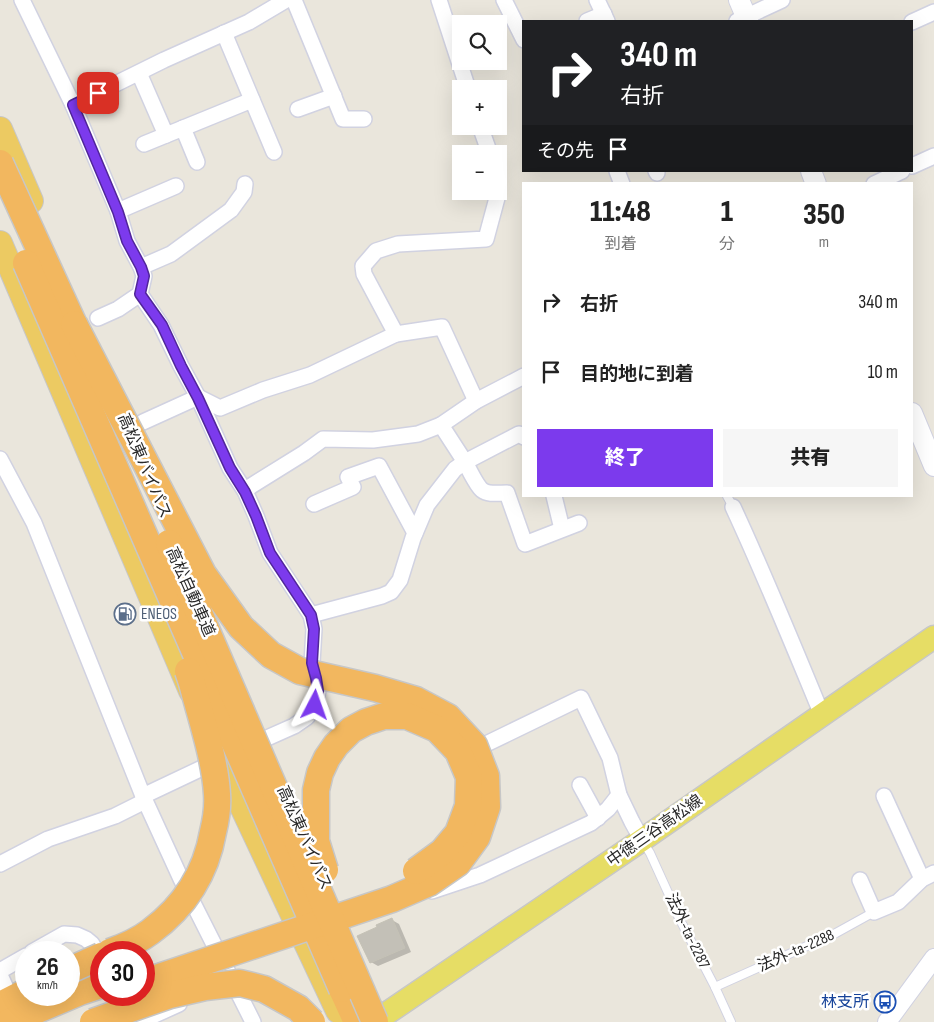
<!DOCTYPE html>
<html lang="ja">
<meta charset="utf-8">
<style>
:root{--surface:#fff;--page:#f6f6f6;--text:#222;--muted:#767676;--accent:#7c3aed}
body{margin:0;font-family:"Sofia Sans Condensed","Noto Sans JP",sans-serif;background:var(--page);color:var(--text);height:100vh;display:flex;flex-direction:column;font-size:19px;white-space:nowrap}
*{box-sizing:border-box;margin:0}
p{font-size:16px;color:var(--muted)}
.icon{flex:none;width:28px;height:28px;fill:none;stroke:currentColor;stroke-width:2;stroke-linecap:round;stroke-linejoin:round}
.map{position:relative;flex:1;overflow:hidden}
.drawer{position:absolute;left:522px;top:182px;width:391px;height:315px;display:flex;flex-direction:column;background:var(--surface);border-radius:0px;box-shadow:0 5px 20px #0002}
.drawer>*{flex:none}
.guide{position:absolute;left:522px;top:20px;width:391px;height:152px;border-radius:0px;box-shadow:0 5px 20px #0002;background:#202124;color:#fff;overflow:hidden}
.controls{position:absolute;left:452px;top:15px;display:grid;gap:10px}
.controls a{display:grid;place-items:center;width:55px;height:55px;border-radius:0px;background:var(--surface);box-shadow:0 5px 20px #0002;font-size:25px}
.speed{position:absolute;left:15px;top:941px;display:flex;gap:10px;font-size:25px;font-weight:700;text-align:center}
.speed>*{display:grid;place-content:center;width:65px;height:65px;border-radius:50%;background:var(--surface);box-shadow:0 5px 20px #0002;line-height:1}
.speed small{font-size:12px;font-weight:400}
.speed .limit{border:8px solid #d22;background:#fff;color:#111}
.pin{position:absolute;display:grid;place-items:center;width:42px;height:42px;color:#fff;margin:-21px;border-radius:10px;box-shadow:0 2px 8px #0006}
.me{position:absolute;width:55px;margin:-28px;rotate:4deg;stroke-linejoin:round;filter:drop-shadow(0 0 4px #0008)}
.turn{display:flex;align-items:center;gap:18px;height:105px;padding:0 15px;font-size:22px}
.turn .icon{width:65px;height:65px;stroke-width:2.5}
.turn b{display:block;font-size:35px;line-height:42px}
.then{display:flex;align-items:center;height:48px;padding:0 15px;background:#0003;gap:10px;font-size:19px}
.eta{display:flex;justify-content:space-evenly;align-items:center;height:85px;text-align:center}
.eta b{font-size:30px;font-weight:800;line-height:35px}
.cta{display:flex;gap:10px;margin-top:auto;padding:10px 15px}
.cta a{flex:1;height:58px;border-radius:0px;background:var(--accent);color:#fff;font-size:20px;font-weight:800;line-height:58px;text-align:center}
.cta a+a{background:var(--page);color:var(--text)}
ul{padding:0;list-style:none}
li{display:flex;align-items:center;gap:15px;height:70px;padding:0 15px}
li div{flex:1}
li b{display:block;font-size:19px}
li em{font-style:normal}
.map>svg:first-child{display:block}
.shadow{fill:#0003}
.building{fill:#c3c0b7;stroke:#c5c2b6}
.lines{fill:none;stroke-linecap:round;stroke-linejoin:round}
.service-casing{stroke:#d1d2e1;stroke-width:10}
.minor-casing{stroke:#d1d2e1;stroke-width:18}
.tertiary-casing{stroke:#d1d2e1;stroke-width:20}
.secondary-casing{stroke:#d1d2e1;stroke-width:22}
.primary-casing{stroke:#c7c7c7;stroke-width:25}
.trunk-casing{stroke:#c7c7c7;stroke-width:26}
.motorway-casing{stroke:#c7c7c7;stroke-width:29}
.service{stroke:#fff;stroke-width:8}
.minor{stroke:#fff;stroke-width:15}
.tertiary{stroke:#fff;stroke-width:18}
.secondary{stroke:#fff;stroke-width:20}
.primary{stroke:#e6dd65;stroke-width:22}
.trunk{stroke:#ecca62;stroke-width:24}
.motorway{stroke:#f2b75f;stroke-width:26}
.motorway-bridge-casing{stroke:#c7c7c7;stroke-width:29;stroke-linecap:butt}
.motorway-bridge{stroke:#f2b75f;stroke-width:26}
.route-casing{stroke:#51269a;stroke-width:12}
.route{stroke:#7c3aed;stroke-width:9}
.labels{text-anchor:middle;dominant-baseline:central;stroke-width:5;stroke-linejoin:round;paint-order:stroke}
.street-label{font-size:16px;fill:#292929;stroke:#fff}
.service-label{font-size:16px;fill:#4e5e75;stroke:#fff;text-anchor:start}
.transit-label{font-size:16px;fill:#164399;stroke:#fff;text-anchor:end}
</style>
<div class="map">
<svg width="934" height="1022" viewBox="0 0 934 1022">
<rect width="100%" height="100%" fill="#eae6dc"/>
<path class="shadow" d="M 392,920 L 399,924 L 411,952 L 378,966 L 371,962 Z"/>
<path class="building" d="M 392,918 L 405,948 L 370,963 L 357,936 L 377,927 L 376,925 Z"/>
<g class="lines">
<g class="service-casing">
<g id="service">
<path d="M 727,496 L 733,507"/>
<path d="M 643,842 L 650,853 L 675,908 L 678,916 L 715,987 L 731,1022"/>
<path d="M 715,987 L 836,933 L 874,912"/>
</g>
</g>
<g class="minor-casing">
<g id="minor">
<path d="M 22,0 L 73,105"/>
<path d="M 294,0 L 343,119 L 364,119"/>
<path d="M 439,0 L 468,89"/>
<path d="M 504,0 L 524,40"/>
<path d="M 597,0 L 607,21"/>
<path d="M 587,21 L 604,14"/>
<path d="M 737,21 L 782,0"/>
<path d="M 912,22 L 934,12"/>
<path d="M 224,33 L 274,152"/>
<path d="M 139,73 L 166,135"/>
<path d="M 298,109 L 334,96"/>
<path d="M 480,126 L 490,154"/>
<path d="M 183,128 L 197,162"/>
<path d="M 144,144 L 252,100"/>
<path d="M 912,166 L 934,156"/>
<path d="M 617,171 L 622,184"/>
<path d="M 656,171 L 657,173"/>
<path d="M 874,184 L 902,171"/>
<path d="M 118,211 L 176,186"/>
<path d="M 141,267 L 171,254 L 231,210 L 244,192 L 245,184"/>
<path d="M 140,294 L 161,325 L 181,366 L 198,397 L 143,422"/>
<path d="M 98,318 L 118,309 L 140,294 L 144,276 L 141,267 L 127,241 L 118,211 L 73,105 L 164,60 L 249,22 L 286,0"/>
<path d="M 198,397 L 230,468 L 245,491 L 256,516 L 270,553 L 311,615"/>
<path d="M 198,397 L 220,408 L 263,390 L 310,375 L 396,334"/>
<path d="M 476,401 L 442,327 L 396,334 L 364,274 L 363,266 L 376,251 L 398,244 L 486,239 L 497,198 L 497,191"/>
<path d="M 524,437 L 519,434 L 465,462 C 469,469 476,485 482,490 C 488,495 499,493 507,493 L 525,544 L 579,523"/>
<path d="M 0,459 L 34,523 L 143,796 L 181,879 L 253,1022"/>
<path d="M 245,491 L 251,486 L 304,453 L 323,439 L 373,440 L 418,434 L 441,425"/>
<path d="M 554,496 L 562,529"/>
<path d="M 314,504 L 353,487 L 348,477 L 379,466 L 415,533"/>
<path d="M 733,507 C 765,576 793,645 822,715"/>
<path d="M 486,744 L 581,698 L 610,758 L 619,795 L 632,822 L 642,840"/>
<path d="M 249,746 L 294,726 L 307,717 L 315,705 L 318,691 L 316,678 L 312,663 L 314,629 L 311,615 L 382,596 L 391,592 L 400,580 L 413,538 L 427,505 L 455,469 L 465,462 L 441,425 L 476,401 L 524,376"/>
<path d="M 580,785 L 598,818"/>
<path d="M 143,796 L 219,760"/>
<path d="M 884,796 L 922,879"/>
<path d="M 0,864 L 48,839 L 115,816 L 145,801"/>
<path d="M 860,880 L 874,912 L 898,902 L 922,879 L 934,873"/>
<path d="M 432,891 L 480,875 L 591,823 L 608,809 L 619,795"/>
<path d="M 32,952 L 64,934 L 77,935 L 86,939 L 92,944 L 101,963"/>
<path d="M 0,971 L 26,956"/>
<path d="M 0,975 L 5,986"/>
<path d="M 114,995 L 124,1019"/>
<path d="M 139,1022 L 179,1004"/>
</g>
</g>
<g class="tertiary-casing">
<path id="tertiary" d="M 887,1022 L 934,958"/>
</g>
<g class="secondary-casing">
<g id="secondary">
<path d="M 739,0 L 748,21"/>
<path d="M 811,171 L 816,184"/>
<path d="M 912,413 L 934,466"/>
</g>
</g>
<g class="primary-casing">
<path id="primary" d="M 374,1022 L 642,840 L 934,637"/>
</g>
<g class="trunk-casing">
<g id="trunk">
<path d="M 0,129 L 31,201"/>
<path d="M 0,243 L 191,691"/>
<path d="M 216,750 L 228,777 L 338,1011"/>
</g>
</g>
<g class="motorway-casing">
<g id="motorway">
<path d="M 342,989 L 357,1022"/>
<path d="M 0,1005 L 26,992"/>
<path d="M 9,1022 L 80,992 L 101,985"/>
</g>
</g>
<use href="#service" class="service"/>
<use href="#minor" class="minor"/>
<use href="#tertiary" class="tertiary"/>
<use href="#secondary" class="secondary"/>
<use href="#primary" class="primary"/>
<use href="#trunk" class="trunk"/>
<use href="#motorway" class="motorway"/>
<g class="motorway-bridge-casing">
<g id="motorway-bridge">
<path d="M 0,163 L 81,340"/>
<path d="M 26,263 C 132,505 235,747 342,989"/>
<path d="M 74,324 L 203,574 L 241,627 L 271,655 L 300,671 L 375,688 L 416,700 L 448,717 L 474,745 L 486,776 L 487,807 L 477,837 L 458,863 L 429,883 L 392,899 L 144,982"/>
<path d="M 169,543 L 375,1022"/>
<path d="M 325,870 L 316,841 L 316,790 L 320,773 L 327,758 L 336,745 L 351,730 L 366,722 L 384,716 L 407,716 L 437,729 L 458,751 L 469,777 L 468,806 L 458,833 L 442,852 L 416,871"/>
<path d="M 110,952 C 124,947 138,941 150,932 C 184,907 206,873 213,832 C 216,820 218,807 217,794 C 215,759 201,718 192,683 L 188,671"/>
<path d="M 70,970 L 101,956"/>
<path d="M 93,1022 L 170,995 L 205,987 L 240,983 L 264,989 L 298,1008 L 312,1022"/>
</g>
</g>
<use href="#motorway-bridge" class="motorway-bridge"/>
</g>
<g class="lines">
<g class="route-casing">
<path id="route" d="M 98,93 L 73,105 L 118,212 L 127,241 L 141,267 L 144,276 L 140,294 L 162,325 L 181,366 L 198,398 L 230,468 L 245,492 L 256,516 L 270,553 L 311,615 L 314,629 L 312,663 L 316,678 L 318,691 L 315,705"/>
</g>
<use href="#route" class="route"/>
</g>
<defs>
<g id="fuel-ring" transform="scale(1.125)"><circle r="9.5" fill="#fff" stroke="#5c6f8a" stroke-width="1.5"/><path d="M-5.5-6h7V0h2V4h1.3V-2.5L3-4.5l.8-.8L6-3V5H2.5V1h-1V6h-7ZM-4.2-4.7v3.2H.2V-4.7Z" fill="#5c6f8a"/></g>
<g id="bus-ring" transform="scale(1.125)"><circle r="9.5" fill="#fff" stroke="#1a4fb4" stroke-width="1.5"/><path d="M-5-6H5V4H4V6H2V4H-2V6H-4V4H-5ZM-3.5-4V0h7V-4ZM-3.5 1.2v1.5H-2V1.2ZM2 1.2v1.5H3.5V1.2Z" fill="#1a4fb4"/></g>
</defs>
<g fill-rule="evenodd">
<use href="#fuel-ring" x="125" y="614"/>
<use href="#bus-ring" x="885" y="1002"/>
</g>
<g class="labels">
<g class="street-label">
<text transform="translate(144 466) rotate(67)">高松東バイパス</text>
<text transform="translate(190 592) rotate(66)">高松自動車道</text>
<text transform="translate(655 831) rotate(-35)">中徳三谷高松線</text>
<text transform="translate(304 838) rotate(66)">高松東バイパス</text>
<text transform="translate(687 931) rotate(64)">法外-ta-2287</text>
<text transform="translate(796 951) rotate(-24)">法外-ta-2288</text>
</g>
<g class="service-label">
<text x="141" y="614">ENEOS</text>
</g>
<g class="transit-label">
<text x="869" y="1002">林支所</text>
</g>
</g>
</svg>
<div class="controls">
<a><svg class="icon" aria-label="search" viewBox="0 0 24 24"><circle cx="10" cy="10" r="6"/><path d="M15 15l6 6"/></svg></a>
<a>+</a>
<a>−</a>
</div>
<div class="speed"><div>26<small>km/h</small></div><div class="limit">30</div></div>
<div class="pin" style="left:98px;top:93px;background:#d93025"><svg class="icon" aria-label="arrive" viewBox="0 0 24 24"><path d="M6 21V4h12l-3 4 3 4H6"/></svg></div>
<svg class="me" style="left:315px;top:705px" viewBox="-20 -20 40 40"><path d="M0-17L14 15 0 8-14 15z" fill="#7c3aed" stroke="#fff" stroke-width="4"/></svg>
<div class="guide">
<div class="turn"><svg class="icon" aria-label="right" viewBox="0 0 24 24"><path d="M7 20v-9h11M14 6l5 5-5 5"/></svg><div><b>340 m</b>右折</div></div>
<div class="then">その先<svg class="icon" aria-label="arrive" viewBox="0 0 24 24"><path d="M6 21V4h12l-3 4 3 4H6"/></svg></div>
</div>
<section class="drawer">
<div class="eta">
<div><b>11:48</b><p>到着</p></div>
<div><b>1</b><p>分</p></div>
<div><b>350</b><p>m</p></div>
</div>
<ul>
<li><svg class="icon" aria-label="right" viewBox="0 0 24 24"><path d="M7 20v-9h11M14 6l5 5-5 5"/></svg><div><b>右折</b></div><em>340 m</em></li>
<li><svg class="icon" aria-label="arrive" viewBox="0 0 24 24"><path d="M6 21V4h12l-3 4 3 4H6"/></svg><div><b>目的地に到着</b></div><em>10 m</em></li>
</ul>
<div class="cta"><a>終了</a><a>共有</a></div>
</section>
</div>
